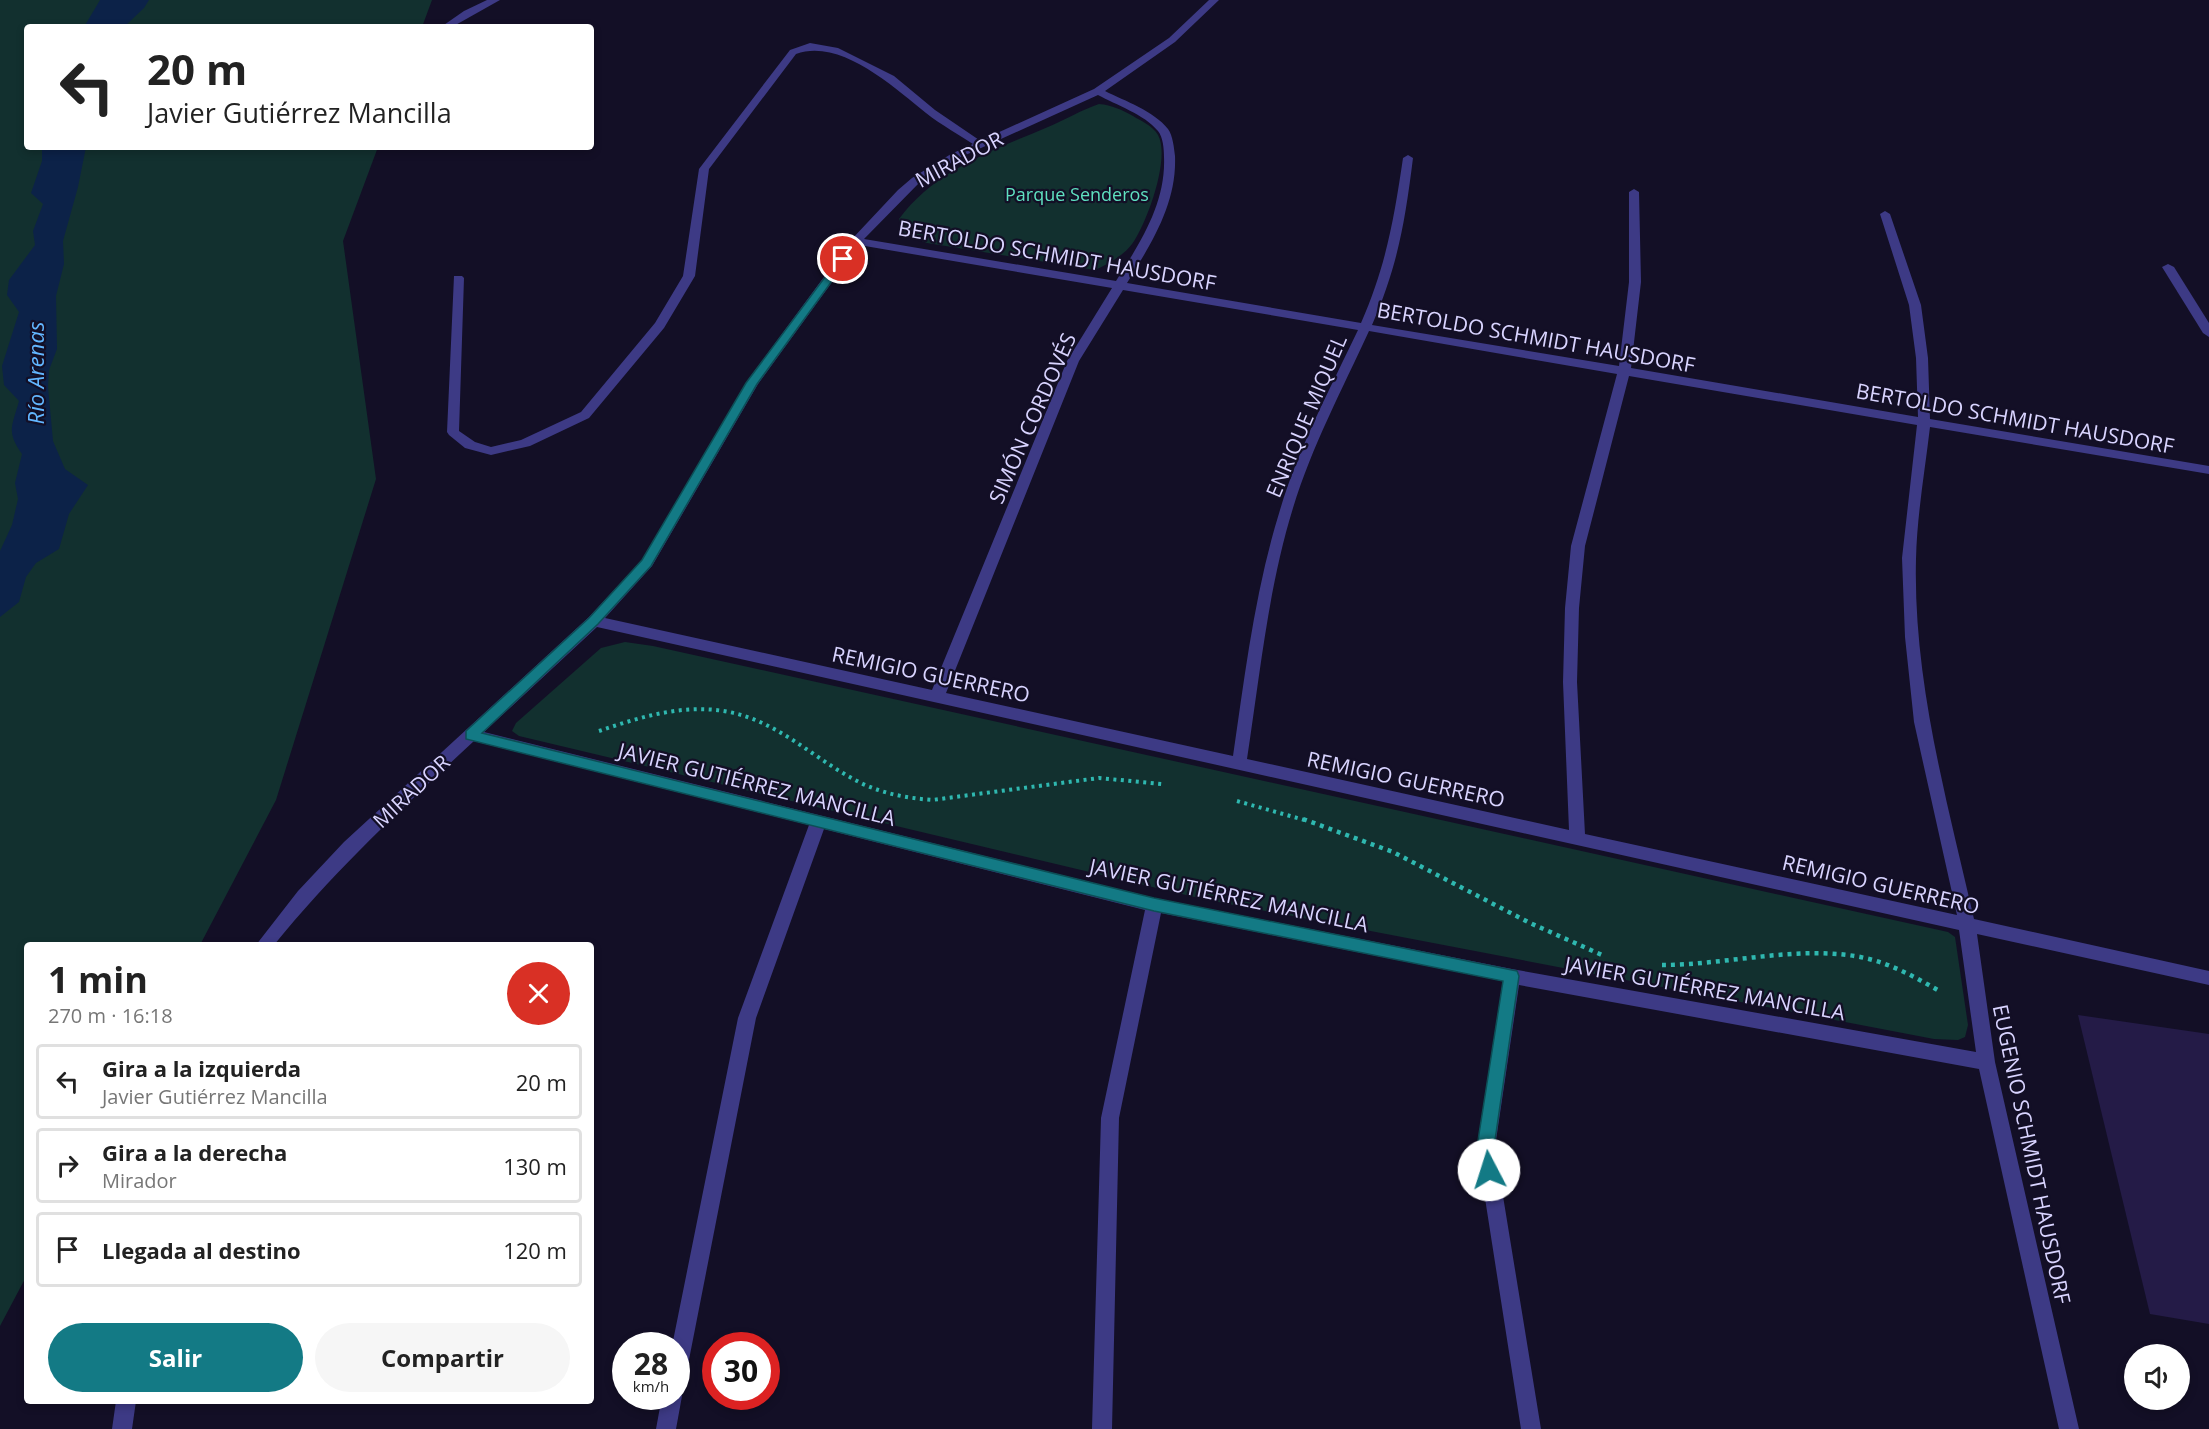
<!DOCTYPE html>
<html lang="es">
<meta charset="utf-8">
<style>
:root{--surface:#fff;--page:#f6f6f6;--text:#222;--muted:#767676;--line:#e0e0e0;--accent:#137a85}
body{margin:0;font-family:"Open Sans",sans-serif;background:var(--page);color:var(--text);height:100vh;display:flex;flex-direction:column;font-size:22px;white-space:nowrap}
*{box-sizing:border-box;margin:0}
p{font-size:20px;color:var(--muted)}
.icon{flex:none;width:33px;height:33px;fill:none;stroke:currentColor;stroke-width:2;stroke-linecap:round;stroke-linejoin:round}
.map{position:relative;flex:1;overflow:hidden}
.sheet{position:absolute;left:24px;top:942px;width:570px;height:462px;display:flex;flex-direction:column;background:var(--surface);border-radius:6px;box-shadow:0 3px 9px #0003}
.sheet>*{flex:none}
.guide{position:absolute;left:24px;top:24px;width:570px;height:126px;border-radius:6px;box-shadow:0 3px 9px #0003;background:#fff;color:var(--text);overflow:hidden}
.tools{position:absolute;left:2124px;top:1344px;display:grid;gap:12px}
.tools a{display:grid;place-items:center;width:66px;height:66px;border-radius:50%;background:var(--surface);box-shadow:0 3px 9px #0003;font-size:30px}
.speed{position:absolute;left:612px;top:1332px;display:flex;gap:12px;font-size:30px;font-weight:700;text-align:center}
.speed>*{display:grid;place-content:center;width:78px;height:78px;border-radius:50%;background:var(--surface);box-shadow:0 3px 9px #0003;line-height:1}
.speed small{font-size:15px;font-weight:400}
.speed .limit{border:9px solid #d22;background:#fff;color:#111}
.pin{position:absolute;display:grid;place-items:center;width:51px;height:51px;color:#fff;margin:-26px;border:3px solid #fff;border-radius:50%;box-shadow:0 2px 6px #0007}
.me{position:absolute;width:66px;margin:-33px;rotate:355deg;stroke-linejoin:round;filter:drop-shadow(0 0 4px #0008)}
.turn{display:flex;align-items:center;gap:21px;height:126px;padding:0 24px;font-size:27px}
.turn .icon{width:78px;height:78px;stroke-width:2.5}
.turn b{display:block;font-size:42px;line-height:51px}
.round{display:grid;place-items:center;flex:none;width:63px;height:63px;border-radius:32px;background:var(--page)}
.headline{display:flex;align-items:center;justify-content:space-between;height:102px;padding:0 24px}
h1{font-size:36px;font-weight:700;line-height:45px}
.cta{display:flex;gap:12px;margin-top:auto;padding:12px 24px}
.cta a{flex:1;height:69px;border-radius:36px;background:var(--accent);color:#fff;font-size:24px;font-weight:700;line-height:69px;text-align:center}
.cta a+a{background:var(--page);color:var(--text)}
ul{padding:0;list-style:none}
li{display:flex;align-items:center;gap:18px;height:75px;margin:0 12px 9px;padding:0 12px;border:3px solid var(--line);border-radius:6px}
li div{flex:1}
li b{display:block;font-size:22px}
li em{font-style:normal}
.map>svg:first-child{display:block}
.green{fill:#12302f}
.water{fill:#0c2248}
.building{fill:#241b47}
.lines{fill:none;stroke-linecap:round;stroke-linejoin:round}
.path-far1{stroke:#2fb8b0;stroke-width:4;stroke-dasharray:3 4.5;stroke-linecap:butt}
.path{stroke:#2fb8b0;stroke-width:4.5;stroke-dasharray:4 5;stroke-linecap:butt}
.service{fill:#3d3a85;fill-rule:evenodd}
.minor{fill:#3d3a85;fill-rule:evenodd}
.route{fill:#137a85;stroke:#0c4f56;stroke-width:1.5}
.labels{text-anchor:middle;dominant-baseline:central;stroke-width:4.5;stroke-linejoin:round;paint-order:stroke}
.far-park-label{font-size:18px;fill:#5fe0c0;stroke:#130f26}
.street-label{font-size:21px;fill:#d9d4ff;stroke:#130f26}
.water-label{font-size:22px;font-style:italic;fill:#62b6ff;stroke:#130f26}
</style>
<div class="map">
<svg width="2209" height="1429" viewBox="0 0 2209 1429">
<rect width="100%" height="100%" fill="#130f26"/>
<g class="green">
<path d="M 0,0 L 432,0 L 422,27 L 27,27 L 27,147 L 378,147 L 343,241 L 376,479 L 276,800 L 200,945 L 27,945 L 27,1275 L 0,1326 Z"/>
<path d="M 1099,104 C 1112,105 1122,110 1133,116 C 1141,121 1153,126 1158,135 C 1171,158 1146,225 1132,244 C 1123,256 1108,264 1095,270 L 927,243 L 903,234 L 899,219 C 935,170 994,150 1048,127 C 1065,120 1081,110 1099,104 Z"/>
<path d="M 625,642 L 653,646 L 1948,932 L 1955,937 L 1968,1025 L 1965,1037 L 1958,1040 L 1934,1039 L 1203,899 L 519,736 L 512,731 L 516,723 L 601,648 Z"/>
</g>
<g class="water">
<path d="M 100,0 L 149,0 L 144,8 L 124,27 L 84,27 Z"/>
<path d="M 42,147 L 86,147 L 78,187 L 63,241 L 64,264 L 56,296 L 57,349 L 49,370 L 48,387 L 53,441 L 65,469 L 88,485 L 69,514 L 59,549 L 36,563 L 26,577 L 19,602 L 0,617 L 0,551 L 12,525 L 18,499 L 15,483 L 22,454 C 6,431 12,427 19,401 L 4,385 L 2,366 L 19,312 L 7,295 L 9,280 L 35,245 L 33,231 L 43,204 L 31,193 L 42,161 Z"/>
</g>
<path class="building" d="M 2078,1015 L 2209,1034 L 2209,1324 L 2150,1314 Z"/>
<g class="lines">
<g class="path-far1">
<path d="M 599,731 C 640,717 685,703 729,712 C 780,722 816,761 861,783 C 884,794 907,798 932,800 L 1099,778 L 1162,784"/>
<path d="M 1237,801 L 1308,821"/>
</g>
<g class="path">
<path d="M 1303,819 L 1393,852 L 1530,923 L 1602,955"/>
<path d="M 1662,965 C 1727,965 1802,944 1865,958 C 1892,964 1917,978 1941,992"/>
</g>
<g class="service">
<path d="M 487,0 L 500,0 L 452,27 L 441,27 L 464,11 Z"/>
<path d="M 810,43 L 838,48 L 894,76 L 935,110 L 985,144 L 976,146 C 960,135 941,125 926,113 C 893,87 841,38 796,54 L 709,169 L 695,276 L 664,328 L 589,418 L 530,446 L 491,455 L 465,448 L 449,435 L 447,432 L 454,276 L 462,276 L 464,278 L 459,431 L 475,442 L 491,447 L 521,440 L 581,412 L 655,323 L 683,276 L 699,169 L 790,50 Z"/>
</g>
<g class="minor">
<path d="M 1209,0 L 1219,0 L 1175,42 L 1105,91 C 1125,101 1154,111 1168,129 C 1173,136 1174,148 1175,156 C 1177,204 1151,244 1127,283 L 1361,323 C 1386,266 1394,219 1403,158 L 1408,155 L 1413,158 C 1405,222 1398,265 1372,325 L 1619,366 L 1629,282 L 1629,192 L 1634,189 L 1639,192 L 1641,282 L 1631,368 L 1918,417 L 1916,358 L 1909,305 L 1880,214 L 1885,211 L 1890,214 L 1921,305 L 1928,358 L 1930,419 L 2209,466 L 2209,474 L 1930,427 C 1925,470 1917,515 1916,559 C 1913,681 1947,801 1974,919 L 2209,971 L 2209,985 L 1977,934 L 1995,1062 L 2079,1429 L 2059,1429 L 1979,1069 L 1519,985 L 1495,1147 L 1541,1429 L 1521,1429 L 1477,1147 L 1503,981 L 1161,913 L 1119,1118 L 1112,1429 L 1092,1429 L 1101,1118 L 1145,910 L 824,829 L 756,1018 L 686,1375 L 683,1382 L 676,1385 L 676,1346 L 672,1346 L 738,1018 L 809,825 L 474,741 C 402,808 336,869 274,945 L 256,945 L 298,891 L 344,842 L 589,617 L 642,560 L 748,380 L 852,239 L 898,190 L 912,178 L 951,154 L 1094,89 L 1169,38 ZM 1098,95 C 1116,105 1144,114 1158,131 C 1163,137 1164,149 1164,157 C 1166,204 1140,243 1116,281 L 864,239 L 920,182 L 959,158 ZM 859,245 L 1112,288 L 1067,361 L 932,690 L 605,618 L 652,566 L 758,384 ZM 1123,290 L 1358,330 C 1330,389 1299,447 1280,510 C 1255,590 1245,674 1233,756 L 946,693 L 1079,361 ZM 1369,331 L 1617,374 L 1571,546 L 1565,608 L 1563,682 L 1569,830 L 1247,759 C 1260,675 1268,589 1293,508 C 1312,446 1342,390 1369,331 ZM 1629,376 L 1917,425 L 1902,558 L 1905,637 L 1914,722 L 1957,915 L 1585,834 L 1577,682 L 1579,608 L 1585,546 ZM 597,627 L 1959,930 L 1976,1052 L 1512,969 L 1154,898 L 484,732 Z"/>
<path d="M 2168,264 L 2174,267 L 2209,323 L 2209,337 L 2203,333 L 2162,267 Z"/>
<path d="M 676,1388 L 682,1396 L 676,1429 L 656,1429 L 662,1396 L 676,1396 Z"/>
<path d="M 116,1401 L 136,1401 L 132,1429 L 112,1429 Z"/>
</g>
</g>
<path class="route" d="M 840,257 L 848,259 L 757,384 L 651,566 L 598,624 L 482,733 L 1154,898 L 1517,971 L 1519,976 L 1494,1147 L 1498,1170 L 1495,1176 L 1489,1178 L 1483,1176 L 1477,1147 L 1503,981 L 1154,911 L 466,739 L 466,731 L 589,618 L 642,560 L 746,383 Z"/>
<g class="labels">
<g class="far-park-label">
<text x="1077" y="194">Parque Senderos</text>
</g>
<g class="street-label">
<text transform="translate(959 159) rotate(-28)">MIRADOR</text>
<text transform="translate(1057 255) rotate(10)">BERTOLDO SCHMIDT HAUSDORF</text>
<text transform="translate(1536 337) rotate(10)">BERTOLDO SCHMIDT HAUSDORF</text>
<text transform="translate(1306 416) rotate(-67)">ENRIQUE MIQUEL</text>
<text transform="translate(1032 418) rotate(-66)">SIMÓN CORDOVÉS</text>
<text transform="translate(2015 418) rotate(10)">BERTOLDO SCHMIDT HAUSDORF</text>
<text transform="translate(931 674) rotate(12)">REMIGIO GUERRERO</text>
<text transform="translate(1406 779) rotate(12)">REMIGIO GUERRERO</text>
<text transform="translate(757 784) rotate(14)">JAVIER GUTIÉRREZ MANCILLA</text>
<text transform="translate(411 791) rotate(-43)">MIRADOR</text>
<text transform="translate(1881 884) rotate(13)">REMIGIO GUERRERO</text>
<text transform="translate(1229 895) rotate(12)">JAVIER GUTIÉRREZ MANCILLA</text>
<text transform="translate(1705 988) rotate(10)">JAVIER GUTIÉRREZ MANCILLA</text>
<text transform="translate(2032 1154) rotate(78)">EUGENIO SCHMIDT HAUSDORF</text>
</g>
<g class="water-label">
<text transform="translate(35 373) rotate(-90)">Río Arenas</text>
</g>
</g>
</svg>
<div class="tools">
<a><svg class="icon" aria-label="sound" viewBox="0 0 24 24"><path d="M4 9h4l5-4v14l-5-4H4zM17 9q2 3 0 6"/></svg></a>
</div>
<div class="speed"><div>28<small>km/h</small></div><div class="limit">30</div></div>
<div class="pin" style="left:843px;top:259px;background:#d93025"><svg class="icon" aria-label="arrive" viewBox="0 0 24 24"><path d="M6 21V4h12l-3 4 3 4H6"/></svg></div>
<svg class="me" style="left:1489px;top:1170px" viewBox="-20 -20 40 40"><circle r="19" fill="#fff"/><path d="M0-13L10 11 0 6-10 11z" fill="#137a85"/></svg>
<div class="guide">
<div class="turn"><svg class="icon" aria-label="left" viewBox="0 0 24 24"><path d="M17 20v-9H6M10 6l-5 5 5 5"/></svg><div><b>20 m</b>Javier Gutiérrez Mancilla</div></div>
</div>
<section class="sheet">
<div class="headline"><div><h1>1 min</h1><p>270 m · 16:18</p></div><a class="round" style="background:#d93025;color:#fff"><svg class="icon" aria-label="close" viewBox="0 0 24 24"><path d="M6 6l12 12M18 6L6 18"/></svg></a></div>
<ul>
<li><svg class="icon" aria-label="left" viewBox="0 0 24 24"><path d="M17 20v-9H6M10 6l-5 5 5 5"/></svg><div><b>Gira a la izquierda</b><p>Javier Gutiérrez Mancilla</p></div><em>20 m</em></li>
<li><svg class="icon" aria-label="right" viewBox="0 0 24 24"><path d="M7 20v-9h11M14 6l5 5-5 5"/></svg><div><b>Gira a la derecha</b><p>Mirador</p></div><em>130 m</em></li>
<li><svg class="icon" aria-label="arrive" viewBox="0 0 24 24"><path d="M6 21V4h12l-3 4 3 4H6"/></svg><div><b>Llegada al destino</b></div><em>120 m</em></li>
</ul>
<div class="cta"><a>Salir</a><a>Compartir</a></div>
</section>
</div>
